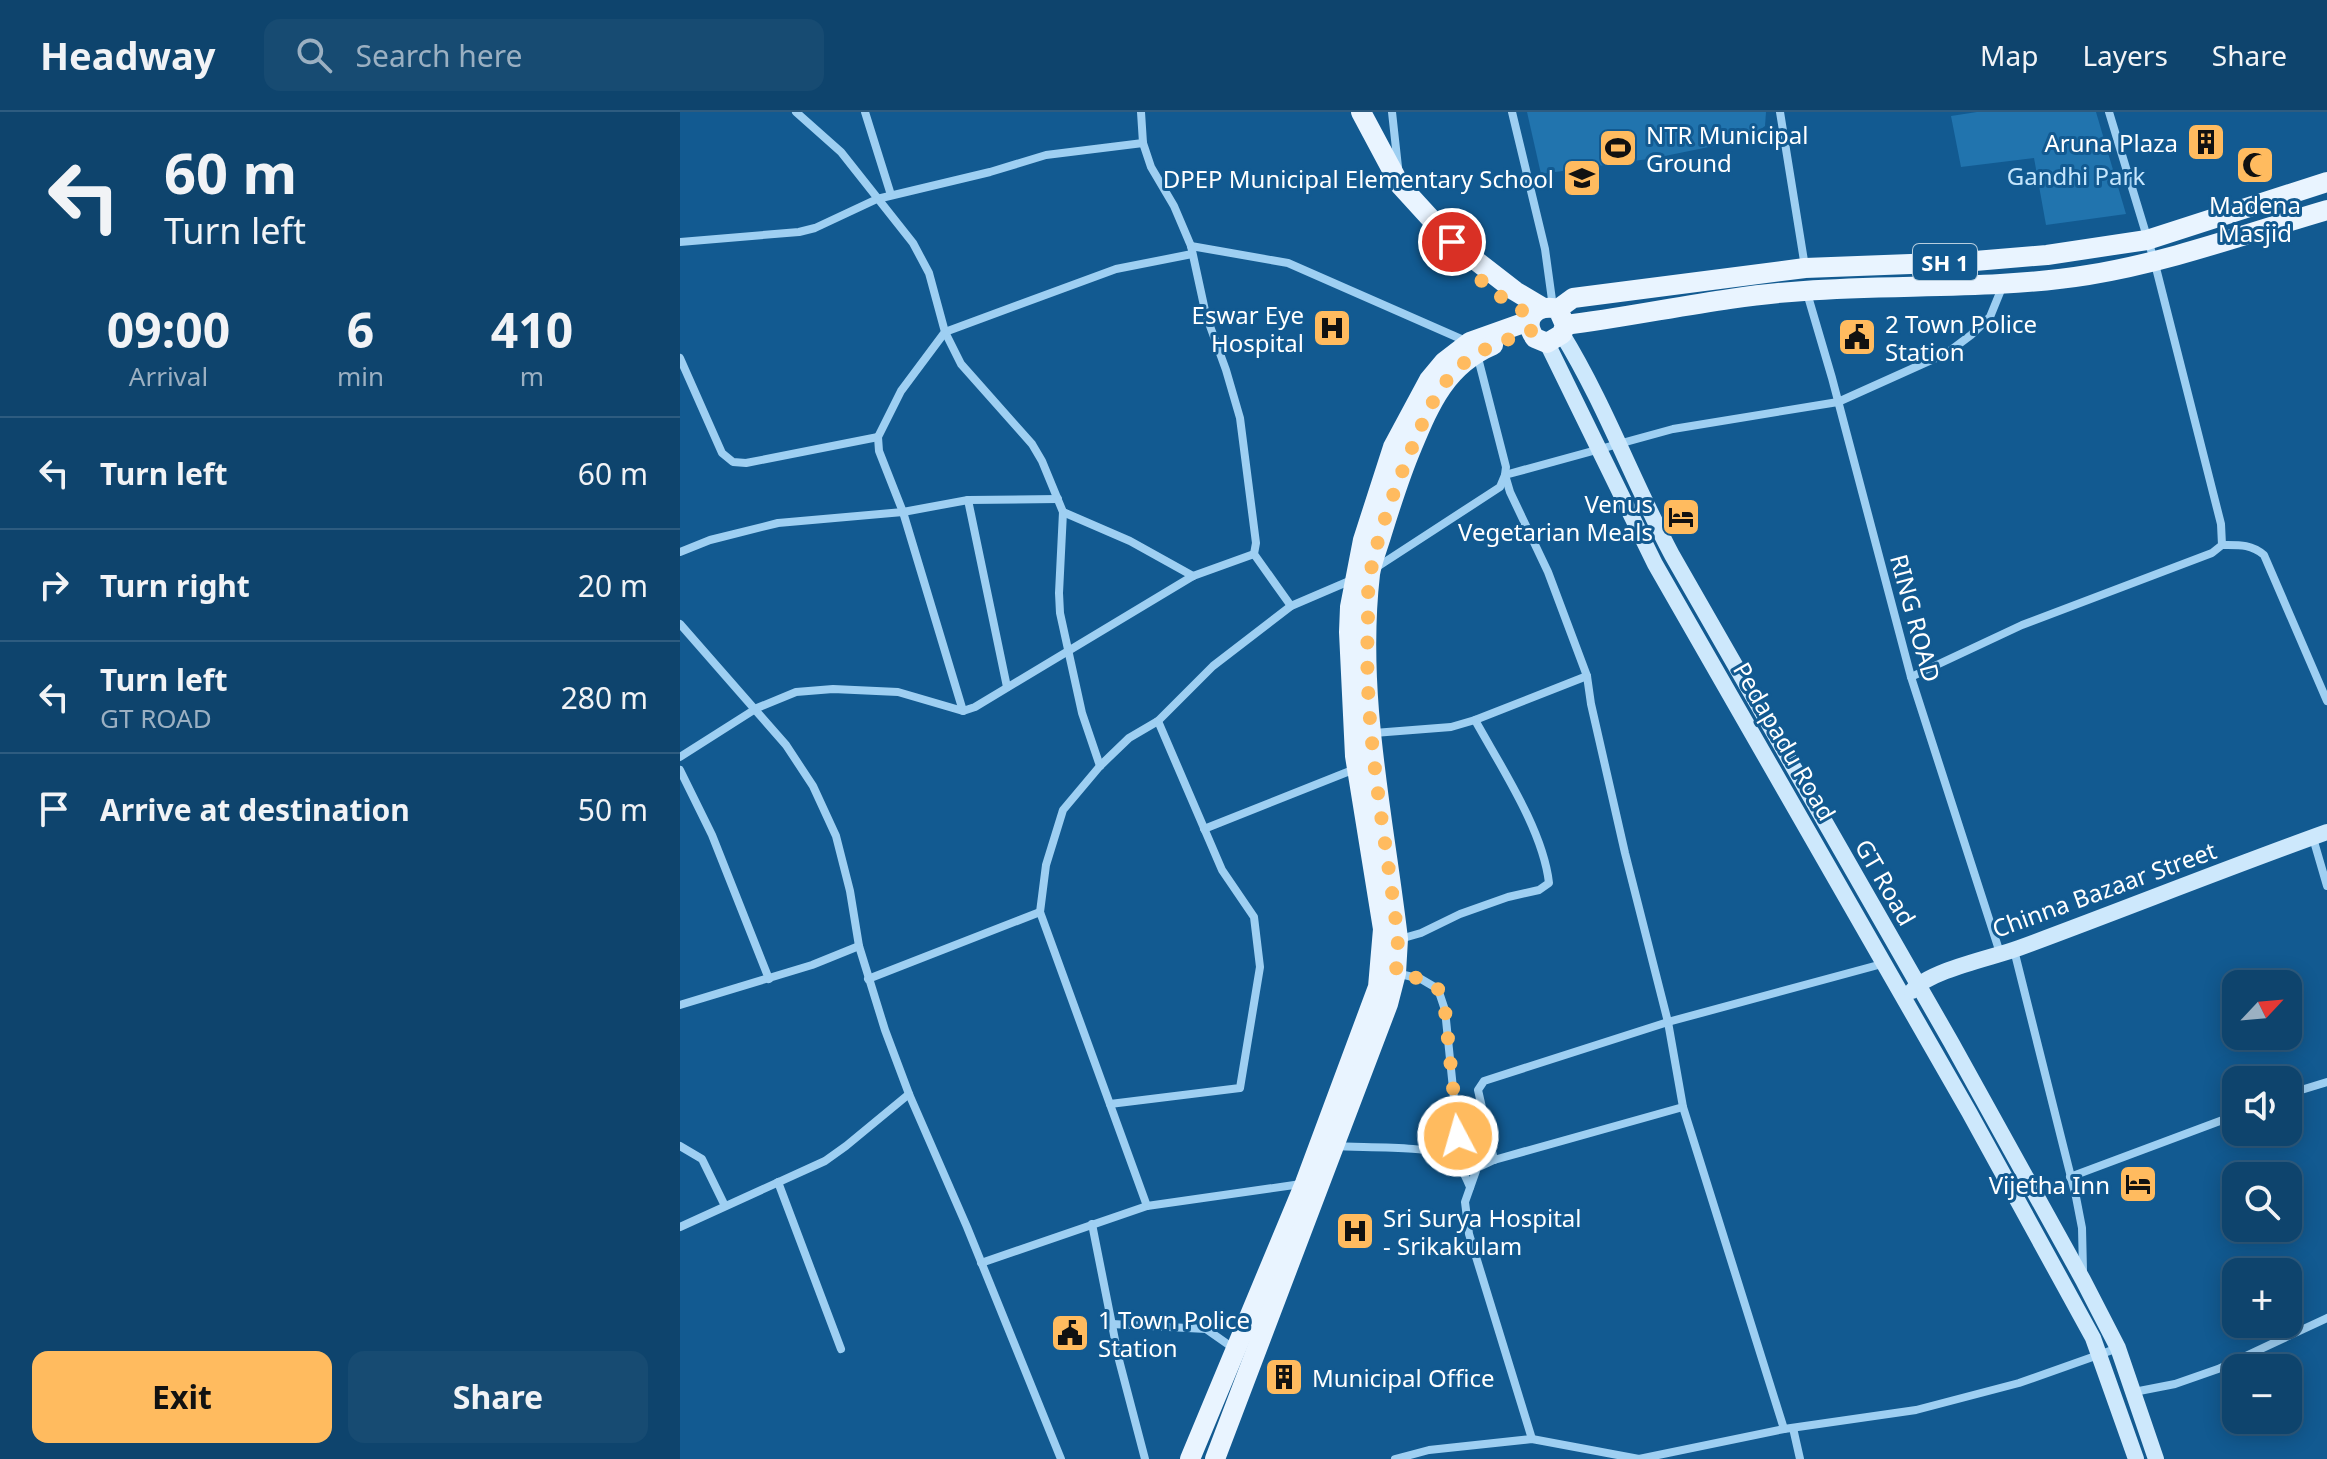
<!DOCTYPE html>
<meta charset="utf-8">
<style>
:root{--surface:#0e446d;--page:#174b72;--text:#f1f3f6;--muted:#9bb0c2;--line:#2e5c80;--accent:#ffbb5f}
body{margin:0;font-family:"Noto Sans",sans-serif;background:var(--page);color:var(--text);height:100vh;display:flex;flex-direction:column;font-size:30px;white-space:nowrap}
*{box-sizing:border-box;margin:0}
p{font-size:26px;color:var(--muted)}
.icon{flex:none;width:44px;height:44px;fill:none;stroke:currentColor;stroke-width:2;stroke-linecap:round;stroke-linejoin:round}
.map{position:relative;flex:1;overflow:hidden}
.side{display:flex;flex-direction:column;background:var(--surface);width:680px}
.side>*{flex:none}
.guide{background:#0e446d;color:var(--text);overflow:hidden}
.needle{width:52px;rotate:64deg}
.tools{position:absolute;left:1542px;top:858px;display:grid;gap:16px}
.tools a{display:grid;place-items:center;width:80px;height:80px;border-radius:16px;background:var(--surface);box-shadow:0 4px 20px #0003,0 0 0 2px var(--line);font-size:40px}
.pin{position:absolute;display:grid;place-items:center;width:68px;height:68px;color:#fff;margin:-34px;border:4px solid #fff;border-radius:50%;box-shadow:0 2px 8px #0007}
.me{position:absolute;width:88px;margin:-44px;rotate:354deg;stroke-linejoin:round;filter:drop-shadow(0 0 6px #0008)}
.turn{display:flex;align-items:center;gap:28px;height:168px;padding:0 32px;font-size:36px}
.turn .icon{width:104px;height:104px;stroke-width:2.5}
.turn b{display:block;font-size:56px;line-height:68px}
.eta{display:flex;justify-content:space-evenly;align-items:center;height:136px;text-align:center}
.eta b{font-size:48px;font-weight:700;line-height:56px}
.cta{display:flex;gap:16px;margin-top:auto;padding:16px 32px}
.cta a{flex:1;height:92px;border-radius:16px;background:var(--accent);color:#111;font-size:32px;font-weight:700;line-height:92px;text-align:center}
.cta a+a{background:var(--page);color:var(--text)}
ul{padding:0;list-style:none}
li{display:flex;align-items:center;gap:24px;height:112px;padding:0 32px;border-top:2px solid var(--line)}
li div{flex:1}
li b{display:block;font-size:30px}
li em{font-style:normal}
header{display:flex;align-items:center;gap:48px;box-sizing:border-box;height:112px;padding:0 40px;background:var(--surface);border-bottom:2px solid var(--line)}
header strong{font-size:38px}
nav{display:flex;gap:44px;margin-inline-start:auto;font-size:28px}
.search{width:560px;height:72px;background:var(--page);display:flex;align-items:center;gap:20px;box-sizing:border-box;padding:0 28px;border-radius:16px;color:var(--muted);font-size:30px}
main{display:flex;flex:1;min-height:0}
.map>svg:first-child{display:block}
.green{fill:#2174ae}
.lines{fill:none;stroke-linecap:round;stroke-linejoin:round}
.street{stroke:#9ecff2;stroke-width:8}
.secondary{stroke:#cde8fc;stroke-width:16}
.primary{stroke:#e9f4ff;stroke-width:20}
.route{stroke:#ffbb5f;stroke-width:14;stroke-dasharray:0 25.2}
.labels{text-anchor:middle;dominant-baseline:central;stroke-width:6;stroke-linejoin:round;paint-order:stroke}
.shield{fill:#125a91;stroke:#b8cede;stroke-width:2}
.shield-label{font-size:22px;font-weight:bold;fill:#fff}
.poi-label{font-size:24px;fill:#fff;stroke:#125a91;text-anchor:start}
.park-label{font-size:24px;fill:#c5e6fd;stroke:#125a91}
.street-label{font-size:24px;fill:#fff;stroke:#125a91}
</style>
<header>
<strong>Headway</strong>
<div class="search"><svg class="icon" aria-label="search" viewBox="0 0 24 24"><circle cx="10" cy="10" r="6"/><path d="M15 15l6 6"/></svg>Search here</div>
<nav><a>Map</a><a>Layers</a><a>Share</a></nav>
</header>
<main>
<section class="side">
<div class="guide">
<div class="turn"><svg class="icon" aria-label="left" viewBox="0 0 24 24"><path d="M17 20v-9H6M10 6l-5 5 5 5"/></svg><div><b>60 m</b>Turn left</div></div>
</div>
<div class="eta">
<div><b>09:00</b><p>Arrival</p></div>
<div><b>6</b><p>min</p></div>
<div><b>410</b><p>m</p></div>
</div>
<ul>
<li><svg class="icon" aria-label="left" viewBox="0 0 24 24"><path d="M17 20v-9H6M10 6l-5 5 5 5"/></svg><div><b>Turn left</b></div><em>60 m</em></li>
<li><svg class="icon" aria-label="right" viewBox="0 0 24 24"><path d="M7 20v-9h11M14 6l5 5-5 5"/></svg><div><b>Turn right</b></div><em>20 m</em></li>
<li><svg class="icon" aria-label="left" viewBox="0 0 24 24"><path d="M17 20v-9H6M10 6l-5 5 5 5"/></svg><div><b>Turn left</b><p>GT ROAD</p></div><em>280 m</em></li>
<li><svg class="icon" aria-label="arrive" viewBox="0 0 24 24"><path d="M6 21V4h12l-3 4 3 4H6"/></svg><div><b>Arrive at destination</b></div><em>50 m</em></li>
</ul>
<div class="cta"><a>Exit</a><a>Share</a></div>
</section>
<div class="map">
<svg width="1647" height="1347" viewBox="0 0 1647 1347">
<rect width="100%" height="100%" fill="#125a91"/>
<g class="green">
<path d="M 847,0 L 1086,0 L 1085,14 L 1068,27 L 975,46 L 861,62 Z"/>
<path d="M 1297,0 L 1416,0 L 1446,102 L 1366,113 L 1354,46 L 1281,55 L 1271,4 Z"/>
</g>
<g class="lines">
<g class="street">
<path d="M 116,0 L 161,40 L 233,131 L 249,161 L 265,220 L 221,279 L 198,325 L 199,339 L 223,400 L 283,599 L 295,595 L 513,464 L 574,442"/>
<path d="M 185,0 L 211,83"/>
<path d="M 461,0 L 463,31 L 471,55 L 494,94 L 511,134 L 526,203 L 546,258 L 560,306 L 576,431 L 574,442 L 611,494"/>
<path d="M 712,0 L 718,55"/>
<path d="M 832,0 L 865,137 L 873,195"/>
<path d="M 1100,0 L 1125,155"/>
<path d="M 0,130 L 119,120 L 135,116 L 197,87 L 310,60 L 366,43 L 463,31"/>
<path d="M 511,134 L 608,151 L 788,230"/>
<path d="M 512,142 L 436,157 L 265,220 L 281,252 L 352,332 L 362,349 L 383,400 L 450,429 L 513,464"/>
<path d="M 1127,181 L 1152,266 L 1231,565 L 1320,841"/>
<path d="M 797,242 L 826,355 L 825,363 L 830,380 L 868,460 L 907,564 L 911,592 L 945,741 L 988,910 L 1003,995 L 814,1048 L 797,1056 L 785,1090 L 789,1122 L 852,1327"/>
<path d="M 0,246 L 42,341 L 53,350 L 66,351 L 198,325"/>
<path d="M 288,388 L 327,575"/>
<path d="M 383,400 L 379,481 L 380,501 L 402,601 L 420,654"/>
<path d="M 1542,433 C 1559,433 1571,432 1584,443 L 1647,589"/>
<path d="M 0,440 L 30,428 L 98,411 L 223,400 L 288,388 L 378,387"/>
<path d="M 694,457 L 820,375 L 825,363 L 993,317 L 1158,290 L 1267,241 L 1291,223 L 1310,205 L 1323,173"/>
<path d="M 0,512 L 106,633 L 133,674 L 156,724 L 170,779 L 179,834 L 205,918 L 229,982 L 287,1115 L 381,1347"/>
<path d="M 1231,565 L 1342,513 L 1532,441 L 1542,433 L 1541,412 L 1474,148 L 1429,0"/>
<path d="M 694,621 L 771,615 L 795,608 L 907,564"/>
<path d="M 0,645 L 77,596 L 116,580 L 153,577 L 218,580 L 283,599"/>
<path d="M 0,658 L 32,723 L 89,867"/>
<path d="M 524,717 L 675,657"/>
<path d="M 1633,726 L 1647,774"/>
<path d="M 720,827 L 741,821 L 780,802 L 828,785 L 859,778 L 869,771 C 863,718 821,655 795,608"/>
<path d="M 1334,838 L 1396,1085 L 1402,1116 L 1403,1159"/>
<path d="M 716,861 L 741,867 L 758,877 L 765,898 L 781,1055"/>
<path d="M 188,867 L 360,800"/>
<path d="M 0,893 L 132,853 L 179,834"/>
<path d="M 1608,982 L 1647,970"/>
<path d="M 430,992 L 560,976 L 580,855 L 574,805 L 542,758 L 478,609"/>
<path d="M 1003,995 L 1104,1317"/>
<path d="M 0,1034 L 22,1047 L 45,1094"/>
<path d="M 656,1034 C 680,1036 751,1033 769,1045 C 780,1052 785,1063 790,1075"/>
<path d="M 814,1048 L 798,978 L 804,969 L 988,910 L 1202,852"/>
<path d="M 1390,1065 L 1556,1003"/>
<path d="M 98,1070 L 161,1237"/>
<path d="M 467,1094 L 360,800 L 366,753 L 383,698 L 420,654 L 449,626 L 478,609 L 533,554 L 611,494 L 674,467"/>
<path d="M 412,1112 L 439,1248 L 465,1347"/>
<path d="M 0,1115 L 145,1049 L 166,1034 L 229,982"/>
<path d="M 301,1151 L 467,1094 L 621,1072"/>
<path d="M 432,1212 L 526,1217 L 556,1238"/>
<path d="M 1454,1280 L 1495,1272 L 1538,1257 L 1647,1206"/>
<path d="M 1113,1316 L 1120,1347"/>
<path d="M 715,1347 L 749,1338 L 852,1327 L 959,1347"/>
<path d="M 959,1347 L 1104,1317 L 1236,1298 L 1339,1271 L 1438,1236"/>
</g>
<g class="secondary">
<path d="M 882,222 C 925,292 953,370 992,443 L 1271,930 L 1403,1168 L 1438,1236 L 1476,1347"/>
<path d="M 867,231 L 975,452 L 1289,1000 L 1413,1226 L 1456,1347"/>
<path d="M 1232,879 C 1250,858 1312,846 1339,836 C 1442,798 1544,757 1647,720"/>
</g>
<g class="primary">
<path d="M 681,0 L 720,73 L 772,130 L 835,179 L 862,195"/>
<path d="M 878,197 L 885,213 L 882,222 L 867,231 L 855,226 C 841,207 857,191 878,197 L 893,186 L 1125,156 L 1283,150 L 1367,143 L 1467,128 L 1647,70"/>
<path d="M 885,213 C 965,203 1043,184 1124,179 C 1218,172 1314,178 1408,163 C 1489,150 1568,121 1647,98"/>
<path d="M 510,1347 L 625,1071 L 698,875 L 703,817 L 675,644 L 669,520 L 670,495 L 683,428 L 713,335 L 749,268 L 764,250 L 790,230 L 849,209"/>
<path d="M 535,1347 L 708,892 L 716,861 L 718,827 C 704,706 676,585 690,462 C 692,449 698,435 702,421 C 711,392 720,363 732,335 C 750,292 766,253 813,233"/>
</g>
</g>
<g class="lines">
<path class="route" d="M 772,130 L 780,151 L 826,189 L 851,204 L 851,220 C 771,243 759,271 729,343 C 714,379 699,419 691,458 C 687,475 688,495 688,513 C 683,618 706,723 718,827 L 716,861 L 741,867 L 758,877 L 765,898 L 778,1024"/>
</g>
<defs>
<g id="building-square" transform="scale(2)"><rect x="-9" y="-9" width="18" height="18" rx="4" fill="#ffbb5f" stroke="#125a91"/><path d="M-4-6H4V6H1V3H-1V6H-4ZM-2.5-4.3h1.7v1.8h-1.7ZM.8-4.3h1.7v1.8H.8ZM-2.5-1h1.7V.8h-1.7ZM.8-1h1.7V.8H.8Z" fill="#111"/></g>
<g id="stadium-square" transform="scale(2)"><rect x="-9" y="-9" width="18" height="18" rx="4" fill="#ffbb5f" stroke="#125a91"/><path d="M0-5a6.5 5 0 1 0 0 10a6.5 5 0 1 0 0-10ZM-3.5-1.8h7v3.6h-7Z" fill="#111"/></g>
<g id="mosque-square" transform="scale(2)"><rect x="-9" y="-9" width="18" height="18" rx="4" fill="#ffbb5f" stroke="#125a91"/><path d="M3.5-4.9A6 6 0 1 0 3.5 4.9A5 5 0 1 1 3.5-4.9Z" fill="#111"/></g>
<g id="school-square" transform="scale(2)"><rect x="-9" y="-9" width="18" height="18" rx="4" fill="#ffbb5f" stroke="#125a91"/><path d="M0-5L7-2L0 1L-7-2ZM-4 1L0 2.5L4 1V4Q0 6-4 4Z" fill="#111"/></g>
<g id="hospital-square" transform="scale(2)"><rect x="-9" y="-9" width="18" height="18" rx="4" fill="#ffbb5f" stroke="#125a91"/><path d="M-5-5h3v3.5h4V-5h3V5h-3V1.5h-4V5h-3Z" fill="#111"/></g>
<g id="civic-square" transform="scale(2)"><rect x="-9" y="-9" width="18" height="18" rx="4" fill="#ffbb5f" stroke="#125a91"/><path d="M-.6-6.5H3V-4.5H.6V-3L4-1V1h2V6H-6V1h2V-1L-.6-3ZM-1.2 2.5V6h2.4V2.5Z" fill="#111"/></g>
<g id="hotel-square" transform="scale(2)"><rect x="-9" y="-9" width="18" height="18" rx="4" fill="#ffbb5f" stroke="#125a91"/><path d="M-6-4.5h1.5V1H6V5H4.5V3h-9V5H-6ZM-4 0a1.8 1.8 0 1 1 3.6 0ZM.5 0V-2.5h3Q6-2.5 6 0Z" fill="#111"/></g>
</defs>
<g fill-rule="evenodd">
<use href="#building-square" x="1526" y="30"/>
<use href="#stadium-square" x="938" y="36"/>
<use href="#mosque-square" x="1575" y="53"/>
<use href="#school-square" x="902" y="66"/>
<use href="#hospital-square" x="652" y="216"/>
<use href="#civic-square" x="1177" y="225"/>
<use href="#hotel-square" x="1001" y="405"/>
<use href="#hotel-square" x="1458" y="1072"/>
<use href="#hospital-square" x="675" y="1119"/>
<use href="#civic-square" x="390" y="1221"/>
<use href="#building-square" x="604" y="1265"/>
</g>
<g class="labels">
<rect class="shield" x="1233" y="132" width="64" height="36" rx="6"/>
<g class="shield-label">
<text x="1265" y="150">SH 1</text>
</g>
<g class="poi-label">
<text x="966" y="22">NTR Municipal<tspan x="966" dy="28">Ground</tspan></text>
<text x="1498" y="30" text-anchor="end">Aruna Plaza</text>
<text x="874" y="66" text-anchor="end">DPEP Municipal Elementary School</text>
<text x="1575" y="92" text-anchor="middle">Madena<tspan x="1575" dy="28">Masjid</tspan></text>
<text x="624" y="202" text-anchor="end">Eswar Eye<tspan x="624" dy="28">Hospital</tspan></text>
<text x="1205" y="211">2 Town Police<tspan x="1205" dy="28">Station</tspan></text>
<text x="973" y="391" text-anchor="end">Venus<tspan x="973" dy="28">Vegetarian Meals</tspan></text>
<text x="1430" y="1072" text-anchor="end">Vijetha Inn</text>
<text x="703" y="1105">Sri Surya Hospital<tspan x="703" dy="28">- Srikakulam</tspan></text>
<text x="418" y="1207">1 Town Police<tspan x="418" dy="28">Station</tspan></text>
<text x="632" y="1265">Municipal Office</text>
</g>
<g class="park-label">
<text x="1396" y="63">Gandhi Park</text>
</g>
<g class="street-label">
<text transform="translate(1236 506) rotate(75)">RING ROAD</text>
<text transform="translate(1105 629) rotate(60)">Pedapadu Road</text>
<text transform="translate(1206 770) rotate(60)">GT Road</text>
<text transform="translate(1424 777) rotate(-20)">Chinna Bazaar Street</text>
</g>
</g>
</svg>
<div class="tools">
<a><svg class="needle" viewBox="-14 -14 28 28"><path d="M0-13l5 13h-10z" fill="#e53935"/><path d="M0 13l5-13h-10z" fill="#9bb0c2"/></svg></a>
<a><svg class="icon" aria-label="sound" viewBox="0 0 24 24"><path d="M4 9h4l5-4v14l-5-4H4zM17 9q2 3 0 6"/></svg></a>
<a><svg class="icon" aria-label="search" viewBox="0 0 24 24"><circle cx="10" cy="10" r="6"/><path d="M15 15l6 6"/></svg></a>
<a>+</a>
<a>−</a>
</div>
<div class="pin" style="left:772px;top:130px;background:#d93025"><svg class="icon" aria-label="arrive" viewBox="0 0 24 24"><path d="M6 21V4h12l-3 4 3 4H6"/></svg></div>
<svg class="me" style="left:778px;top:1024px" viewBox="-20 -20 40 40"><circle r="17" fill="#ffbb5f" stroke="#fff" stroke-width="3"/><path d="M0-11L8 9 0 5-8 9z" fill="#fff"/></svg>
</div>
</main>
